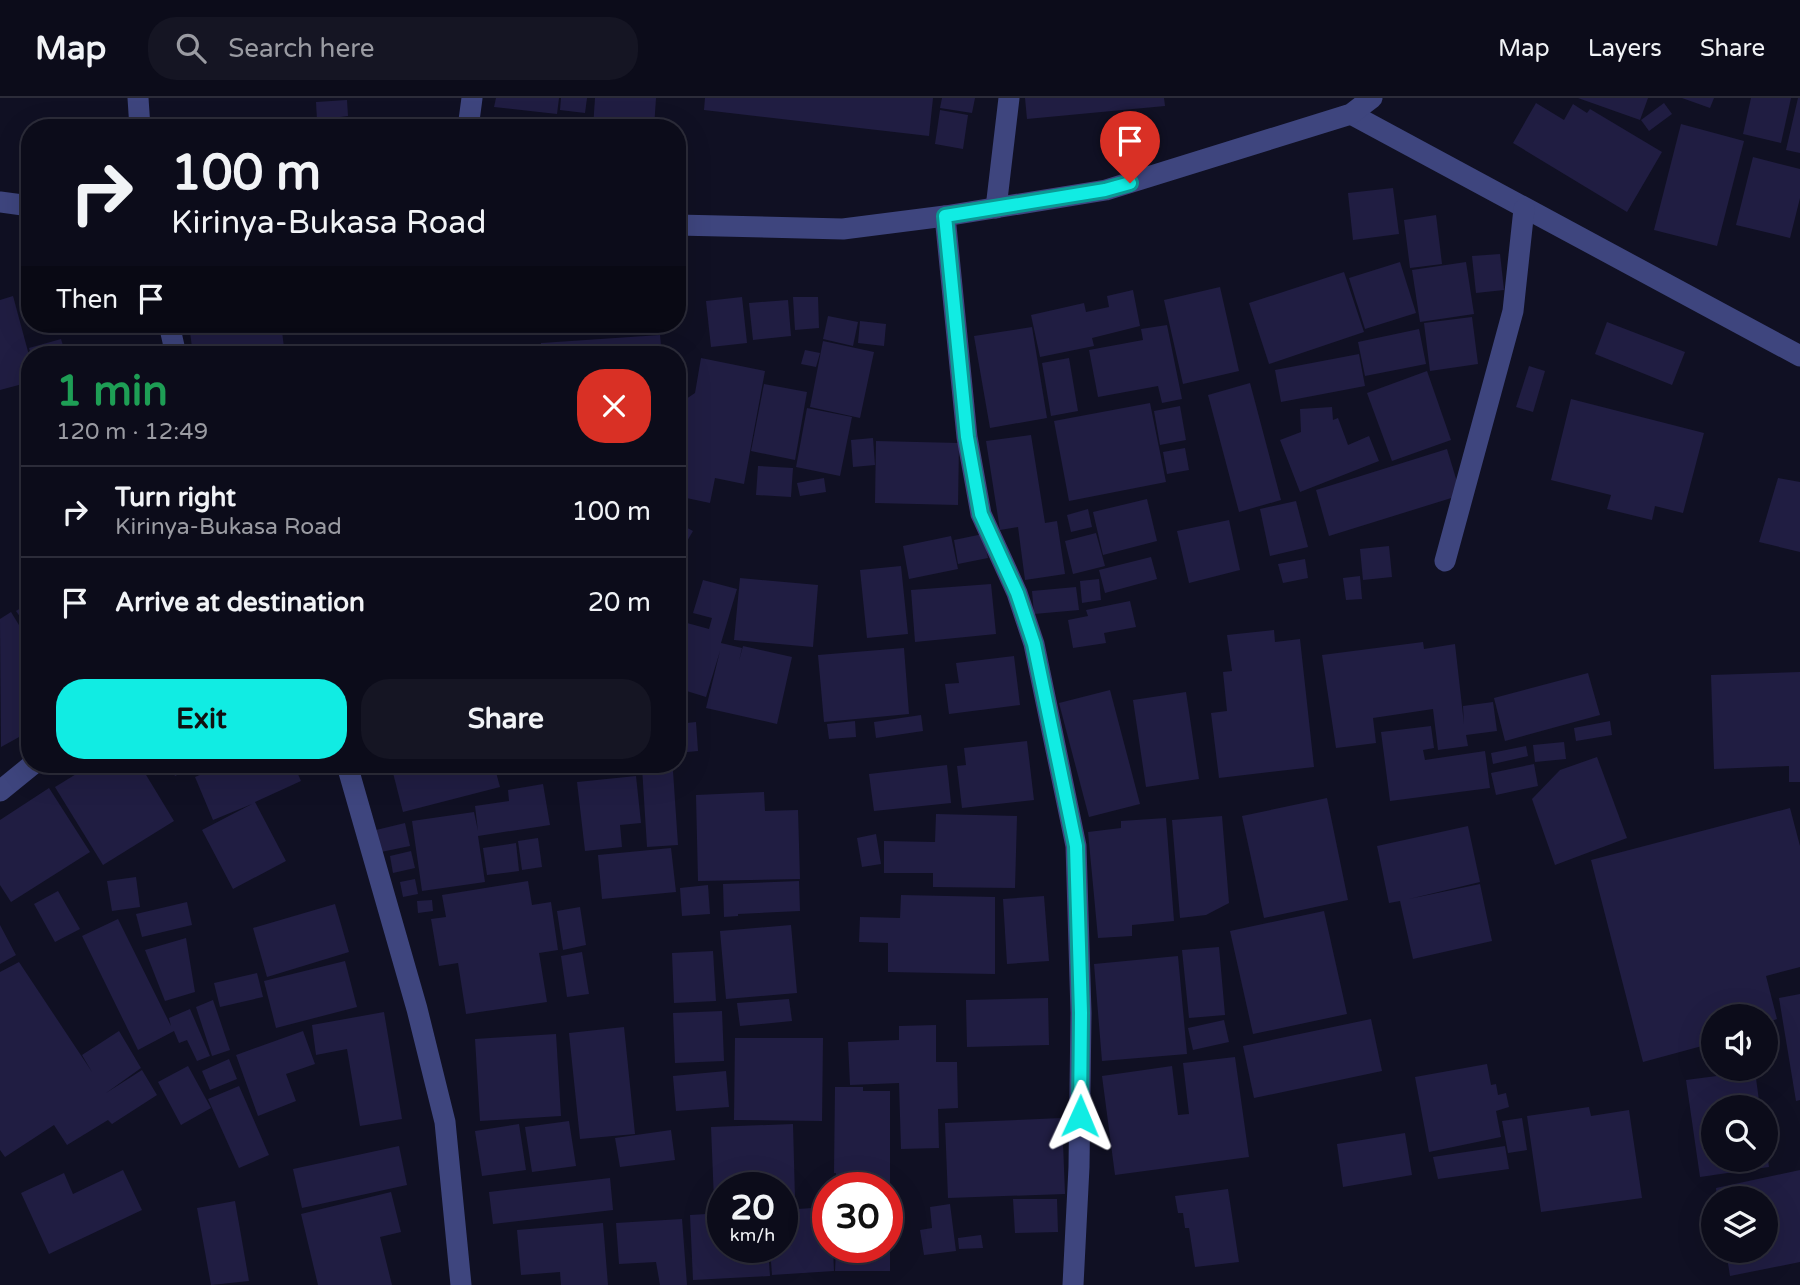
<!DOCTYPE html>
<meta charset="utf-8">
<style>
:root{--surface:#0c0c1a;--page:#151523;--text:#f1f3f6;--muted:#9a9ba2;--line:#2c2c39;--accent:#11ece3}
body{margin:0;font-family:"Varela Round",sans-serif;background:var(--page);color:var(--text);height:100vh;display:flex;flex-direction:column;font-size:26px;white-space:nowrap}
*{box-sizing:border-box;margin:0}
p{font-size:23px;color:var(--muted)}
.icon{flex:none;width:38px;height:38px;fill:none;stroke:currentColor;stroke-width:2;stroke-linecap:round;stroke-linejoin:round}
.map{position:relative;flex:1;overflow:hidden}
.side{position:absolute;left:21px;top:248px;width:665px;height:427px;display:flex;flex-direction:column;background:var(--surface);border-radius:28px;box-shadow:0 7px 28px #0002,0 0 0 2px var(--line)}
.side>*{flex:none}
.top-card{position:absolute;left:21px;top:21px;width:665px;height:214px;border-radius:28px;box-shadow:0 7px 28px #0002,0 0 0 2px var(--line);background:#0c0c1a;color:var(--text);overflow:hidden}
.fabs{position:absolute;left:1701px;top:906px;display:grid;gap:14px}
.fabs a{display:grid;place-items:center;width:77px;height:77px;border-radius:50%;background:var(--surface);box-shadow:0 7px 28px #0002,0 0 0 2px var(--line);font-size:35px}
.speed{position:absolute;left:707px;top:1074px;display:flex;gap:14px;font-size:35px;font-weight:700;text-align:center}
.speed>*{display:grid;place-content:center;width:91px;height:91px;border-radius:50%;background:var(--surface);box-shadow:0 7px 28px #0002,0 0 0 2px var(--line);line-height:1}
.speed small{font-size:18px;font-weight:400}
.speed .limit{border:10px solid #d22;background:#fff;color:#111}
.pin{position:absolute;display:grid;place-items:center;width:60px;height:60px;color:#fff;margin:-72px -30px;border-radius:50% 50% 50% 0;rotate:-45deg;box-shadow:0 0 7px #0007}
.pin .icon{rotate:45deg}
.me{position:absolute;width:77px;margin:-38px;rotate:1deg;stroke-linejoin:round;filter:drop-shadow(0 0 5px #0008)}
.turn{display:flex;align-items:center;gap:24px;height:147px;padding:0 35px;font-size:32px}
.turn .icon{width:91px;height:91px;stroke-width:2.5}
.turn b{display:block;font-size:49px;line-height:60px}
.then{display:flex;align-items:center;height:66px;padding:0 35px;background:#0003;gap:14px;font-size:26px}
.round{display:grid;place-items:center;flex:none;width:74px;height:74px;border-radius:28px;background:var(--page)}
.headline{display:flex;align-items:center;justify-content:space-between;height:119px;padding:0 35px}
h1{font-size:42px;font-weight:700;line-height:52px;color:#1e9e55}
.primary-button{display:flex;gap:14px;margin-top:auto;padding:14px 35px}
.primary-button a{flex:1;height:80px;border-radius:28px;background:var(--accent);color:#111;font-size:28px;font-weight:700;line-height:80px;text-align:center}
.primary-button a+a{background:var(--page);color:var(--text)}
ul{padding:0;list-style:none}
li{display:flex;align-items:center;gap:21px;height:91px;padding:0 35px;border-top:2px solid var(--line)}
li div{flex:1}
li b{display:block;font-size:26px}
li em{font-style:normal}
header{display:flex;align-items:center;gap:42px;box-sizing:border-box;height:98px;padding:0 35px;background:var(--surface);border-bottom:2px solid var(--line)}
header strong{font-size:33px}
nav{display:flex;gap:38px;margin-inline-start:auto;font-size:24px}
.search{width:490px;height:63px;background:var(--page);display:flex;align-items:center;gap:18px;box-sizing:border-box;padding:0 24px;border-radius:28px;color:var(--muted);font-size:26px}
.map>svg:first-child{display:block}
.building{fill:#201d42}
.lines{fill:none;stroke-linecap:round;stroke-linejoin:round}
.minor{stroke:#3e457e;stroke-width:21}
.route-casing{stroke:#0b9994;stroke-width:18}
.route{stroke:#11ece3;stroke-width:12}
</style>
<header>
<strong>Map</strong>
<div class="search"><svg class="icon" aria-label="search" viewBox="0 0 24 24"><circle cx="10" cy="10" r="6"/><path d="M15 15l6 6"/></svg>Search here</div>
<nav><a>Map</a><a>Layers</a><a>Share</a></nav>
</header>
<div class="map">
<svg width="1800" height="1187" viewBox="0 0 1800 1187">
<rect width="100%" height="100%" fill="#101023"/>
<g class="building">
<path d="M 496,0 L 559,0 L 557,16 L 494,9 Z"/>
<path d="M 561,0 L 587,0 L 585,15 L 560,12 Z"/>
<path d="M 595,0 L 656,0 L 654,30 L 593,30 Z"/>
<path d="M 705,0 L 933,0 L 929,38 L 704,12 Z"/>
<path d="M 942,0 L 975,0 L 972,15 L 940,10 Z"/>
<path d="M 1025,0 L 1164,0 L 1165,8 L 1027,21 Z"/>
<path d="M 1578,0 L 1648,0 L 1640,22 Z"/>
<path d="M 1682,0 L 1714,0 L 1710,10 Z"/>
<path d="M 1751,0 L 1791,0 L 1781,45 L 1743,36 Z"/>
<path d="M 1798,0 L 1800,0 L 1800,55 L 1786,52 Z"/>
<path d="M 347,2 L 348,18 L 317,22 L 316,4 Z"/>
<path d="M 1536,5 L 1564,22 L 1573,6 L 1587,15 L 1590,11 L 1662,54 L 1627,114 L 1513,45 Z"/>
<path d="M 1664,5 L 1672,16 L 1649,33 L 1641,22 Z"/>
<path d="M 940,12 L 968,17 L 963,51 L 935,46 Z"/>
<path d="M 1681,26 L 1744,43 L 1717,148 L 1654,132 Z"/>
<path d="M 1753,59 L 1800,71 L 1800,100 L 1790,140 L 1736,127 Z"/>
<path d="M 1393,90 L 1399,136 L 1353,142 L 1348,95 Z"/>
<path d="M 1436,117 L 1442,166 L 1410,170 L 1404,122 Z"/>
<path d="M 1500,156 L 1504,192 L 1476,195 L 1472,158 Z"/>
<path d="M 1400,164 L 1416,215 L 1365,231 L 1349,180 Z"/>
<path d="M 1466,164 L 1474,216 L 1420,224 L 1412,172 Z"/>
<path d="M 1344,174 L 1364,234 L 1269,266 L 1249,205 Z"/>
<path d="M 1220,189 L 1239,273 L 1183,286 L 1164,202 Z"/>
<path d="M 1133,192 L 1140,228 L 1092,240 L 1094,248 L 1040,259 L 1031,217 L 1084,205 L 1086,214 L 1109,209 L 1107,198 Z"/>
<path d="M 13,198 L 30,261 L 30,284 L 0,292 L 0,202 Z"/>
<path d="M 742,199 L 747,245 L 711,249 L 706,203 Z"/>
<path d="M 793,199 L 818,199 L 819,230 L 795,232 Z"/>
<path d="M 788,202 L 791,238 L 753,242 L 749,205 Z"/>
<path d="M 828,218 L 858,224 L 853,248 L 823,241 Z"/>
<path d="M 1472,219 L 1478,266 L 1430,273 L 1424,225 Z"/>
<path d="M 860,223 L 886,226 L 884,248 L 858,245 Z"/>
<path d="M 1607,224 L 1685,254 L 1672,287 L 1595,256 Z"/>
<path d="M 92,226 L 137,226 L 136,232 L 92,228 Z"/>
<path d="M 189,226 L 281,226 L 285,257 L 193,257 Z"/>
<path d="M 1167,227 L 1182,301 L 1162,305 L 1158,288 L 1098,299 L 1089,252 L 1143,242 L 1141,231 Z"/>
<path d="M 1032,229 L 1047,320 L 990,330 L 974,238 Z"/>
<path d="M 1419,231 L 1426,266 L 1365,278 L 1358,244 Z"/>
<path d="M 660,237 L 662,257 L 541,257 L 541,245 Z"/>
<path d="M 61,241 L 66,257 L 31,257 L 29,250 Z"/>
<path d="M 823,243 L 874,254 L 860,320 L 810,309 Z"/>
<path d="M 530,247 L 531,257 L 420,257 L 420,255 Z"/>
<path d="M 805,252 L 820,255 L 816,269 L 801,266 Z"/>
<path d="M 1359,256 L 1365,288 L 1281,304 L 1275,272 Z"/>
<path d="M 701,260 L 765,273 L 744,386 L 715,380 L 710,405 L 677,398 L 681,368 L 677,370 L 677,307 L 695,295 Z"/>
<path d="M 1069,260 L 1078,313 L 1051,318 L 1042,265 Z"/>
<path d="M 1529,268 L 1545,273 L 1533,314 L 1516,309 Z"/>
<path d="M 1427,273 L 1451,342 L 1392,363 L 1367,295 Z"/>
<path d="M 1250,285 L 1281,402 L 1239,414 L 1208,297 Z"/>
<path d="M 764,286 L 807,294 L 795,362 L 751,353 Z"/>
<path d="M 1571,301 L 1704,335 L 1683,415 L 1655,408 L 1652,422 L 1607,411 L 1611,397 L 1551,382 Z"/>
<path d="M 1150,305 L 1166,384 L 1069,403 L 1054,323 Z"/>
<path d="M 1180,308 L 1186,342 L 1160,347 L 1154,313 Z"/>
<path d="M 1332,309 L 1333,322 L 1338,320 L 1348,347 L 1369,338 L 1379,363 L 1300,394 L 1280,342 L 1301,334 L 1300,311 Z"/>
<path d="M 807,310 L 852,319 L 840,378 L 796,369 Z"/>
<path d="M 1031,337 L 1045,425 L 1057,423 L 1065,476 L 1025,482 L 1018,429 L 1000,432 L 986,343 Z"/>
<path d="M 873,340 L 875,367 L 853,369 L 851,342 Z"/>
<path d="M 876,343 L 959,345 L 958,407 L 875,405 Z"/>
<path d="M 1185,350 L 1189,372 L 1167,376 L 1163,354 Z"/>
<path d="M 1447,351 L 1461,397 L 1329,438 L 1316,392 Z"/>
<path d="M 758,368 L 793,370 L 791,399 L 756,397 Z"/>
<path d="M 824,380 L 826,394 L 800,398 L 797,385 Z"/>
<path d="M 1778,380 L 1800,384 L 1800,454 L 1759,444 Z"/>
<path d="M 1147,401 L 1157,443 L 1103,457 L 1093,414 Z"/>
<path d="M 1296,403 L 1308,449 L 1270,458 L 1260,411 Z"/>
<path d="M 1088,411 L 1092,429 L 1071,434 L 1067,417 Z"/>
<path d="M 1229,422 L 1240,472 L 1189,485 L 1177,433 Z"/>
<path d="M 678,425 L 693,433 L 680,455 L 677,453 Z"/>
<path d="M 1096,435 L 1105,468 L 1073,476 L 1065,443 Z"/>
<path d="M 983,436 L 988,460 L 958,466 L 954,442 Z"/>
<path d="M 951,438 L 958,471 L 909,481 L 903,448 Z"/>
<path d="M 1389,448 L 1392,479 L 1363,482 L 1360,451 Z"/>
<path d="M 1151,459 L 1157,481 L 1105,495 L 1099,472 Z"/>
<path d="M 1305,461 L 1308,480 L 1283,485 L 1278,466 Z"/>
<path d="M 901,468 L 908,536 L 867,540 L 860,472 Z"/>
<path d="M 1360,478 L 1362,501 L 1346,502 L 1343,480 Z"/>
<path d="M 740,480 L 818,487 L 813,549 L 734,542 Z"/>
<path d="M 1099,481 L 1101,502 L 1082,505 L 1080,483 Z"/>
<path d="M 703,482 L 737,491 L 721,545 L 742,550 L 739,563 L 743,548 L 792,559 L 777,626 L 706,610 L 720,553 L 706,599 L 677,590 L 677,558 L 687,525 L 709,531 L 712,520 L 693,515 Z"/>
<path d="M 991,486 L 996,536 L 915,544 L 911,492 Z"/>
<path d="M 1076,489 L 1079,512 L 1034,516 L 1032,493 Z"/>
<path d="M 1130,503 L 1136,529 L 1104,535 L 1106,545 L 1073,550 L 1068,522 L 1088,518 L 1086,512 Z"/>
<path d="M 30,504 L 30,533 L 16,513 Z"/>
<path d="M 11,514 L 30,545 L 30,633 L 1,649 L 0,521 Z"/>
<path d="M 1274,532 L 1275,544 L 1300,541 L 1314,669 L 1219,680 L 1211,615 L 1227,613 L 1223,574 L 1232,573 L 1227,537 Z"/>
<path d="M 1423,544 L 1424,551 L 1455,546 L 1464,626 L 1463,608 L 1493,604 L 1497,633 L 1466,637 L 1468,648 L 1438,652 L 1433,611 L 1373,620 L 1376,645 L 1336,650 L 1322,557 Z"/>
<path d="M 904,550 L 909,616 L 824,624 L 818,557 Z"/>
<path d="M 1014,558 L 1020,607 L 949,616 L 945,586 L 959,585 L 956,565 Z"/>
<path d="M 1800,574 L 1800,684 L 1789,684 L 1789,668 L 1714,671 L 1711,577 Z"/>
<path d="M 1588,575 L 1600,617 L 1505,643 L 1494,600 Z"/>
<path d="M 1110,592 L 1140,706 L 1089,719 L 1059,605 Z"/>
<path d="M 1186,594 L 1199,681 L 1146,689 L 1133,602 Z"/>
<path d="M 921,617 L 923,633 L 876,640 L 874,624 Z"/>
<path d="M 855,623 L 856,639 L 829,641 L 827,626 Z"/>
<path d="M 1610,623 L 1612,637 L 1576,643 L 1574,630 Z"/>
<path d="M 696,624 L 698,653 L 677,655 L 677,626 Z"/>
<path d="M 1431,628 L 1434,650 L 1423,652 L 1425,662 L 1485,653 L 1490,690 L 1390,703 L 1381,634 Z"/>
<path d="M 1027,643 L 1034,702 L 962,710 L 957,668 L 966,667 L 964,650 Z"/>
<path d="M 1564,644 L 1566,661 L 1535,664 L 1533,647 Z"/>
<path d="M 1526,648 L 1528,658 L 1493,666 L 1491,655 Z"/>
<path d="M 1597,659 L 1627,740 L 1555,767 L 1532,701 L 1560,672 Z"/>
<path d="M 1534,666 L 1538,688 L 1496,697 L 1491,675 Z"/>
<path d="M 91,667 L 140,667 L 174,723 L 103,767 L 55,689 Z"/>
<path d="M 170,667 L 198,667 L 175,678 Z"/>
<path d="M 223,667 L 294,667 L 301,683 L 255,704 L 286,763 L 233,791 L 202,732 L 252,706 L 213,722 L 195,679 Z"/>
<path d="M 391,667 L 494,667 L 500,689 L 403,714 Z"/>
<path d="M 548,667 L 568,667 L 568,668 L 550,672 Z"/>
<path d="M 596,667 L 619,667 L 619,669 L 596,671 Z"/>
<path d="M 947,667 L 951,705 L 874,713 L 869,676 Z"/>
<path d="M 664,668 L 664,673 L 673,673 L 678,747 L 647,749 L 642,669 Z"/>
<path d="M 636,678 L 641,725 L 620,727 L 622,749 L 585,753 L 577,684 Z"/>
<path d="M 543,686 L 550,727 L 478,738 L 485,784 L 422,793 L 412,723 L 474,714 L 478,733 L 475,708 L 509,703 L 508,692 Z"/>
<path d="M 49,690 L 90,754 L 11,804 L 0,787 L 0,722 Z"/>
<path d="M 764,694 L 765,713 L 798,712 L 800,781 L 698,783 L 696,697 Z"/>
<path d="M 1327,700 L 1348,802 L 1264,820 L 1242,718 Z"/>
<path d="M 1790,710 L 1800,748 L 1800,869 L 1766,878 L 1777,921 L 1766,925 L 1766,919 L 1713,919 L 1713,939 L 1700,942 L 1702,948 L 1643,964 L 1591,762 Z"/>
<path d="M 936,716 L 1017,718 L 1015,790 L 933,789 L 933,775 L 884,775 L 884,743 L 935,744 Z"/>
<path d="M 1222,718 L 1229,805 L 1206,817 L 1180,820 L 1172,722 Z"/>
<path d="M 1166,720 L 1174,823 L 1132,827 L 1132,838 L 1098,840 L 1088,734 L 1121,730 L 1121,723 Z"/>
<path d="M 405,725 L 410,748 L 381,754 L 376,732 Z"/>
<path d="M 1468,728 L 1480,784 L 1409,801 L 1480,786 L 1492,843 L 1413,861 L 1400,803 L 1389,805 L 1377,748 Z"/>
<path d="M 876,736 L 881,766 L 862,769 L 857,740 Z"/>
<path d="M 538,740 L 542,769 L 522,772 L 518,743 Z"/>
<path d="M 516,745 L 519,773 L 487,777 L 483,750 Z"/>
<path d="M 671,750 L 676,794 L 602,801 L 598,757 Z"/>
<path d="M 411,753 L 415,770 L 393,775 L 390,758 Z"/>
<path d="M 136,779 L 140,809 L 112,813 L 107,783 Z"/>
<path d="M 415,781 L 418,796 L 403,799 L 400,784 Z"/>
<path d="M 528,783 L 532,807 L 551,804 L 558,852 L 539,855 L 547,904 L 466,916 L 458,865 L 439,868 L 431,821 L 446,819 L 442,797 Z"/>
<path d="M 799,783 L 800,813 L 738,816 L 738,818 L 724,819 L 723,786 Z"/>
<path d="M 708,787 L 710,816 L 682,818 L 680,790 Z"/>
<path d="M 58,793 L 80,831 L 55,844 L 34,806 Z"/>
<path d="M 901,797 L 995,799 L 995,876 L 888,874 L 888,845 L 859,844 L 860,819 L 900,820 Z"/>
<path d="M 1044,798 L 1049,863 L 1007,866 L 1003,801 Z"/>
<path d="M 432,802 L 433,813 L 418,815 L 417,803 Z"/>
<path d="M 187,804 L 192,827 L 142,839 L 136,816 Z"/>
<path d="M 335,806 L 349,854 L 267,879 L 253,830 Z"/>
<path d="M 580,809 L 586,847 L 563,852 L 557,813 Z"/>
<path d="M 1324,813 L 1347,916 L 1253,936 L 1230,833 Z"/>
<path d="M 118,821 L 171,928 L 169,920 L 190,911 L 210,958 L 197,963 L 187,942 L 179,945 L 174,933 L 138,952 L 82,838 Z"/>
<path d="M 0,827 L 16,857 L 0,866 Z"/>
<path d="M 791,827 L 797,895 L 726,901 L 720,833 Z"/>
<path d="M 186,840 L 195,894 L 165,903 L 145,852 Z"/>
<path d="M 1219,849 L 1225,917 L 1189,920 L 1182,852 Z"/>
<path d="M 713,853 L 716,903 L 674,905 L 672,855 Z"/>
<path d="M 582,854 L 589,896 L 567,899 L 561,858 Z"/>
<path d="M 1178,858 L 1187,956 L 1102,963 L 1094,866 Z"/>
<path d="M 345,863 L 357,909 L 276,930 L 264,883 Z"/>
<path d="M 19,864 L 92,974 L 82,957 L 119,933 L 141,970 L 106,995 L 142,972 L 157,997 L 112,1026 L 108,1022 L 67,1047 L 54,1027 L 5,1059 L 0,1052 L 0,874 Z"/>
<path d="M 257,875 L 263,899 L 220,909 L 214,885 Z"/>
<path d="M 1800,896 L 1800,1002 L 1796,1003 L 1779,900 Z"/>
<path d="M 1048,900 L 1049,947 L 967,949 L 966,902 Z"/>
<path d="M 789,901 L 792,923 L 740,928 L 737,905 Z"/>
<path d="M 213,902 L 230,952 L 212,958 L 196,909 Z"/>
<path d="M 722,913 L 724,963 L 675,965 L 673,915 Z"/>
<path d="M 384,914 L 402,1021 L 360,1028 L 347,951 L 316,957 L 312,927 Z"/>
<path d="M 1371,921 L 1382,973 L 1254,1000 L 1243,948 Z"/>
<path d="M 1224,922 L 1229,944 L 1193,952 L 1188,930 Z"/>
<path d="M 936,927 L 936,964 L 957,964 L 958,1010 L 938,1011 L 939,1050 L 901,1051 L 899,985 L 850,987 L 848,944 L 899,942 L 899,928 Z"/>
<path d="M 624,929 L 635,1036 L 580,1041 L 569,935 Z"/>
<path d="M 303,933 L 315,966 L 286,976 L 296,1003 L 258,1018 L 236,957 Z"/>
<path d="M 556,936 L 561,1018 L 480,1023 L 475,941 Z"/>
<path d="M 735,940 L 823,940 L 822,1023 L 734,1022 Z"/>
<path d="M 1235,959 L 1249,1059 L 1115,1077 L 1102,978 L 1172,968 L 1178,1017 L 1189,1016 L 1183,965 Z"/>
<path d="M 229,961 L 237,981 L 210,992 L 202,973 Z"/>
<path d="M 1487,966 L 1491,987 L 1496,986 L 1498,997 L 1506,995 L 1509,1009 L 1496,1013 L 1501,1039 L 1429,1054 L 1415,979 Z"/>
<path d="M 188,968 L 211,1010 L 181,1027 L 158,984 Z"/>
<path d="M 726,973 L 729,1009 L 676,1013 L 673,978 Z"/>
<path d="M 1755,973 L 1760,1010 L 1713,1010 L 1713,1062 L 1768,1062 L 1769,1069 L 1700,1079 L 1686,982 Z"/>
<path d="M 239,988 L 269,1057 L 239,1070 L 208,1001 Z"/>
<path d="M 835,989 L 863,989 L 863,993 L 890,993 L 890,1173 L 835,1173 L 836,1150 L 887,1150 L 887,1090 L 836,1090 L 836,1075 L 834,1075 Z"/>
<path d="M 1589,1009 L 1591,1018 L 1629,1012 L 1642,1100 L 1541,1114 L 1527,1018 Z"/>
<path d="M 1062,1020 L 1065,1096 L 948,1100 L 945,1025 Z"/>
<path d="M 1522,1020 L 1527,1052 L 1508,1055 L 1502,1023 Z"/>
<path d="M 569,1023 L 576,1068 L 532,1074 L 525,1029 Z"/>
<path d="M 519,1026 L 526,1072 L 482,1078 L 475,1033 Z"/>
<path d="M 793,1026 L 795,1101 L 782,1101 L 782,1090 L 723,1090 L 723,1102 L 714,1103 L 711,1029 Z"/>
<path d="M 671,1032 L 675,1062 L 620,1069 L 615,1040 Z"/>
<path d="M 1405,1035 L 1412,1077 L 1343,1089 L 1337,1046 Z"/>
<path d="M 399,1048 L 407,1087 L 302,1110 L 293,1071 Z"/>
<path d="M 1505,1048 L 1509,1071 L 1438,1081 L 1433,1059 Z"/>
<path d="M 123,1072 L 142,1112 L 49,1156 L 21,1095 L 64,1075 L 73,1096 Z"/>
<path d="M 1800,1072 L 1800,1164 L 1730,1178 L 1726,1153 L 1766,1153 L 1766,1101 L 1717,1101 L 1716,1090 Z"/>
<path d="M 610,1080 L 613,1112 L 493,1126 L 489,1094 Z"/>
<path d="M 1228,1091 L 1239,1164 L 1195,1169 L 1189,1130 L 1185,1130 L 1183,1115 L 1178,1115 L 1175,1098 Z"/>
<path d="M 391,1094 L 401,1134 L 380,1139 L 392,1187 L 318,1187 L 301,1116 Z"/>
<path d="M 1013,1101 L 1057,1101 L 1058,1134 L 1015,1135 Z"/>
<path d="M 235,1103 L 249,1183 L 211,1187 L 197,1110 Z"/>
<path d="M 950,1106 L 956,1153 L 924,1157 L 920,1132 L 932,1130 L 930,1109 Z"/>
<path d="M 828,1109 L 828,1150 L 833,1150 L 834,1173 L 772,1177 L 770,1150 L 782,1150 L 782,1112 Z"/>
<path d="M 723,1115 L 723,1150 L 768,1150 L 770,1178 L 693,1182 L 690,1117 Z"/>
<path d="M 682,1121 L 687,1187 L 660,1187 L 656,1164 L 619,1166 L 616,1125 Z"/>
<path d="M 603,1125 L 608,1187 L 561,1187 L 560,1174 L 521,1177 L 517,1132 Z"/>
<path d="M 981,1137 L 983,1150 L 959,1151 L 958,1140 Z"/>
</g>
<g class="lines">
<g class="minor">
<path d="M 138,0 L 140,30"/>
<path d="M 1351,16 L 1800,258"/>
<path d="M 468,30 L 472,0"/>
<path d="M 0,104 L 30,108"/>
<path d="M 996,110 L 1009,0"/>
<path d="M 945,118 L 967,339 L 981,416 L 1017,495 L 1034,546 L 1076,748 L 1081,915 L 1079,1069 L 1073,1187"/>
<path d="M 677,127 L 843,131 L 945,118 L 1106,92 L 1351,16 L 1372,0"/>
<path d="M 169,226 L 176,257"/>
<path d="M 1445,463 L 1513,213 L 1524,111"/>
<path d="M 347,667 L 417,911 L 445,1024 L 461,1187"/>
<path d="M 0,693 L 32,667"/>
</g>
</g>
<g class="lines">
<g class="route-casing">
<path id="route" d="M 1080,1018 L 1081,915 L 1076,748 L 1034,546 L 1017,495 L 981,416 L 967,339 L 945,118 L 1105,92 L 1130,85"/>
</g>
<use href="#route" class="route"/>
</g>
</svg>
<div class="fabs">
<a><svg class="icon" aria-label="sound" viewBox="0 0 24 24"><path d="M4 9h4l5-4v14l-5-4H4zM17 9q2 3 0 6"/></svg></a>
<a><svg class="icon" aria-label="search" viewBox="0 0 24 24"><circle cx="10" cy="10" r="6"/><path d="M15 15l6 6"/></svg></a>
<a><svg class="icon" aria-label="layers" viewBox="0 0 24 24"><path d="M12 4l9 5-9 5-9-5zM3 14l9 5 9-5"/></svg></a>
</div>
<div class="speed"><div>20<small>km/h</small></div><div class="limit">30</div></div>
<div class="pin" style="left:1130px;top:85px;background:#d93025"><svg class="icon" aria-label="arrive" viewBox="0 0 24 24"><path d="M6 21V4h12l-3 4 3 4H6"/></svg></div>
<svg class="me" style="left:1080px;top:1018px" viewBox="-20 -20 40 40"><path d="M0-17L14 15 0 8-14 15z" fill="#11ece3" stroke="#fff" stroke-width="4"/></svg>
<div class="top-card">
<div class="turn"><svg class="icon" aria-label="right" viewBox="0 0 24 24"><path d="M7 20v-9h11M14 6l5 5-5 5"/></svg><div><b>100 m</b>Kirinya-Bukasa Road</div></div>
<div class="then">Then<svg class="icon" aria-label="arrive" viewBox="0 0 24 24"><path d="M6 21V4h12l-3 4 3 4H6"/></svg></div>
</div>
<section class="side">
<div class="headline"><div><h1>1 min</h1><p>120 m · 12:49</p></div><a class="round" style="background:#d93025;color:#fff"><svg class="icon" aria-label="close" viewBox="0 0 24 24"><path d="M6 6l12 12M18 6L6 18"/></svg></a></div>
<ul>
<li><svg class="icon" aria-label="right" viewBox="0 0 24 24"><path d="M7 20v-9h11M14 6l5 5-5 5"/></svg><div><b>Turn right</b><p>Kirinya-Bukasa Road</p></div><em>100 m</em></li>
<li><svg class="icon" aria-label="arrive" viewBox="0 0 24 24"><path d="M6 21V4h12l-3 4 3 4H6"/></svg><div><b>Arrive at destination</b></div><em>20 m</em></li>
</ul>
<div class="primary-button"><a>Exit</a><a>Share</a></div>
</section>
</div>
